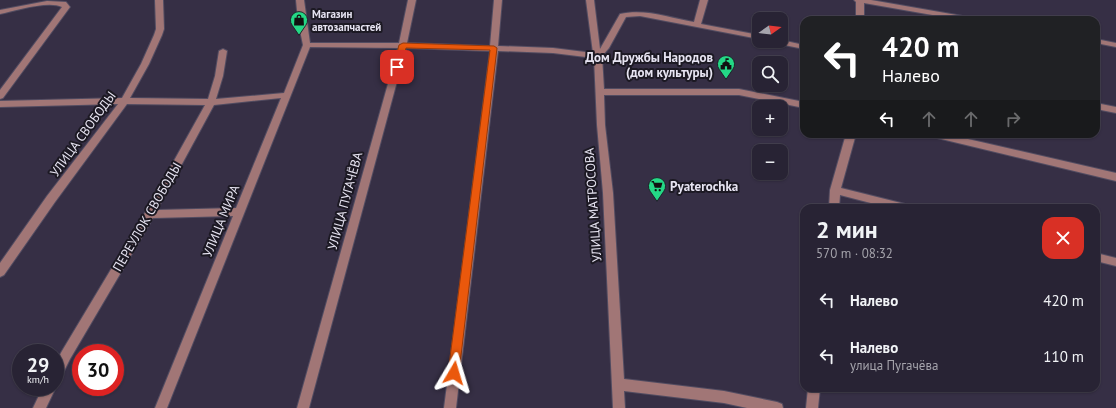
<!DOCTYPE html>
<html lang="ru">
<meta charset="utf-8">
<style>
:root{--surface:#282334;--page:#342f40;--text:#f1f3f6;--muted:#a5a4ac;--line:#44404f}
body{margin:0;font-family:"PT Sans",sans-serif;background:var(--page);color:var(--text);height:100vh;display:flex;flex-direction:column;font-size:15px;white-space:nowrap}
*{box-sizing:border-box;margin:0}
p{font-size:13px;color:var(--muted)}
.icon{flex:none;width:22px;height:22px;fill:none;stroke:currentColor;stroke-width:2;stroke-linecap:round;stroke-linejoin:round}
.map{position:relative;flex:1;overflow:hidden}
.drawer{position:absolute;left:800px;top:204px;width:300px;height:188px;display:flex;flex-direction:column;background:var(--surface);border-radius:12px;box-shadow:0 1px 3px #0004,0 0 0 1px var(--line)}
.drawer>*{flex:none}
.hud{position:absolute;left:800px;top:16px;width:300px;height:122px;border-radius:12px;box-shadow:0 1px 3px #0004,0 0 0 1px var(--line);background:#202124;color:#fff;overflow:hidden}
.needle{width:26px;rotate:76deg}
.buttons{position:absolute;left:752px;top:12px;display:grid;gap:8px}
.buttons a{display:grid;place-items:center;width:36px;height:36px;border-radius:8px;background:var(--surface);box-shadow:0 1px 3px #0004,0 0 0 1px var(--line);font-size:20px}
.speed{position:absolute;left:12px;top:344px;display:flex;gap:8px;font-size:20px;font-weight:700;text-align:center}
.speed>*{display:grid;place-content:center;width:52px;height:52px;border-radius:50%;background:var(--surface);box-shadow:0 1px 3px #0004,0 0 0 1px var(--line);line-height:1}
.speed small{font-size:10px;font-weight:400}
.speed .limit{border:6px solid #d22;background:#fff;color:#111}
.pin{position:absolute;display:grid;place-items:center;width:34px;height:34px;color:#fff;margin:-17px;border-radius:8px;box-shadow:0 2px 6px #0006}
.me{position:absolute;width:44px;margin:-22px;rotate:7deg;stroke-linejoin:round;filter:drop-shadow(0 0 3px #0008)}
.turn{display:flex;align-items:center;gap:14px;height:84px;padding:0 16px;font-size:18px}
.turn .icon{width:52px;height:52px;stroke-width:2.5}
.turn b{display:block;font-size:28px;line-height:34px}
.lanes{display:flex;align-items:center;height:38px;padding:0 16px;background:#0003;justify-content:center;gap:20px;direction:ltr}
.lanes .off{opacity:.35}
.round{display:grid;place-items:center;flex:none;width:42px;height:42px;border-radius:12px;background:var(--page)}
.summary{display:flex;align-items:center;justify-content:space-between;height:68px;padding:0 16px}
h1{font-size:24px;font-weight:700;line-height:30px}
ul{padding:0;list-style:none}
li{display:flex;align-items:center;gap:12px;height:56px;padding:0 16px}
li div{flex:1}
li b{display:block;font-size:15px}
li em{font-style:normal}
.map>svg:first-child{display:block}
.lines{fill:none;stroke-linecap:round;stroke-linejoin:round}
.minor-casing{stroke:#524c61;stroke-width:2}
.minor{fill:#a17676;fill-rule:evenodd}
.route{fill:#ea580c;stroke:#983908}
.labels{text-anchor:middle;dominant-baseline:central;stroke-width:4;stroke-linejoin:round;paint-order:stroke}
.far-poi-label{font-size:11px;font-weight:bold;fill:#e7e4f2;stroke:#1c1923;text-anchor:start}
.poi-label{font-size:13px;font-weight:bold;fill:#e7e4f2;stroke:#1c1923;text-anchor:end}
.street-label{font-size:13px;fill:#e7e4f2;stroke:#1c1923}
</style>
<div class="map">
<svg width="1116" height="408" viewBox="0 0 1116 408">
<rect width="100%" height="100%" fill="#362f45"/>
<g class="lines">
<g class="minor-casing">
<g id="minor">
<path d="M 155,0 L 163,0 L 164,29 L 162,35 L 149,64 L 130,98 L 208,99 L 215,76 L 219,51 L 223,49 L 227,51 L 223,76 L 216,99 L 284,93 L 303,45 L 298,21 L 296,0 L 304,0 L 310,43 L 399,43 L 408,0 L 416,0 L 407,43 L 490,46 L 494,0 L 502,0 L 498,46 L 553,48 L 593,53 L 586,0 L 594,0 L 600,49 L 620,14 C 644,8 671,18 694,22 L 700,0 L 708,0 L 701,24 L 759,35 L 759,39 L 640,16 L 626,17 L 609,48 L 602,56 L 604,89 L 739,89 L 804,102 L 804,108 L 739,95 L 604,95 L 605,125 L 613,193 L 624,379 L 724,391 L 777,402 L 782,404 L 783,408 L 747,408 L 724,403 L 624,391 L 625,408 L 613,408 L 603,193 L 597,125 L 594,58 L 553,53 L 498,51 L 456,408 L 444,408 L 490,51 L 406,48 L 309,408 L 297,408 L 398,48 L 310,47 L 167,408 L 155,408 L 233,216 L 153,218 L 70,359 L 59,381 L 55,383 L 55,364 L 62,351 L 146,211 L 205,105 L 127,104 L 55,202 L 4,275 L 0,277 L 0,263 L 47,196 L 118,104 L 0,107 L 0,101 L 122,98 L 141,64 L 154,35 L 156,29 ZM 281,98 L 236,208 L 157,210 L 214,105 Z"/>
<path d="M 854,0 L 871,0 L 974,18 L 978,20 L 961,20 L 864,3 L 864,20 L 856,20 L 856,2 Z"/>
<path d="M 47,1 L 66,2 L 70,7 L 3,98 L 0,99 L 0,90 L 62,7 C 48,0 15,11 0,14 L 0,10 Z"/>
<path d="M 1096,39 L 1116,43 L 1116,47 L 1096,43 Z"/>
<path d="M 781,40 L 804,45 L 804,49 L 774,43 L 773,41 L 781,41 Z"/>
<path d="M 1096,103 L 1116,107 L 1116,113 L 1096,109 Z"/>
<path d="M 846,134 L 856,134 L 841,188 L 909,205 L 910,208 L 890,208 L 840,195 L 839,208 L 829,208 L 830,190 Z"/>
<path d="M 928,134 L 946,134 L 1116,173 L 1116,181 L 933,137 Z"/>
<path d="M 1096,253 L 1116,258 L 1116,266 L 1096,261 Z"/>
<path d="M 55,384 L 56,387 L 46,408 L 33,408 L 43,387 L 55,387 Z"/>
<path d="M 808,388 L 820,388 L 818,408 L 806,408 Z"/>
</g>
</g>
<use href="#minor" class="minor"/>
</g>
<path class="route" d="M 403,43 L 494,46 L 497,48 L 459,373 L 458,377 L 454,378 L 450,377 L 448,373 L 490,50 L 406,48 L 400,67 L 397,69 L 394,69 L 393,67 L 399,45 Z"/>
<defs>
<g id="shop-pin" transform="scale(0.9)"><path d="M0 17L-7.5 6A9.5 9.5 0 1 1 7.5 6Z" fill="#24d886" stroke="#1c1923"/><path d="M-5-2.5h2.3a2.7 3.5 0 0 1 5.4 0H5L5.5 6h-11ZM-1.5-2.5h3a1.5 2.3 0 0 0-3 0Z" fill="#111"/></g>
<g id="civic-pin" transform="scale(0.9)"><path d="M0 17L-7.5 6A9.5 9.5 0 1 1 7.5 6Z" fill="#24d886" stroke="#1c1923"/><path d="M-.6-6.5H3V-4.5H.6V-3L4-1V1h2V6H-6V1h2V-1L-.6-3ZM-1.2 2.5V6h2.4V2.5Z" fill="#111"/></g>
<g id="supermarket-pin" transform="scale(0.9)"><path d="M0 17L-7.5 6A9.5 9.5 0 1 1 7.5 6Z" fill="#24d886" stroke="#1c1923"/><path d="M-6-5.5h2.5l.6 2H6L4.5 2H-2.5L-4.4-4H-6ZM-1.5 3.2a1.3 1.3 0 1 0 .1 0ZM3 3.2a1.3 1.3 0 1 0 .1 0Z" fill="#111"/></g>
</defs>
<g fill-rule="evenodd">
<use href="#shop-pin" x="299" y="20"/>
<use href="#civic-pin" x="726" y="64"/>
<use href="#supermarket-pin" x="657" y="186"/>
</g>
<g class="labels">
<g class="far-poi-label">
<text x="312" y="14">Магазин<tspan x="312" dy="13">автозапчастей</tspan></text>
</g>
<g class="poi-label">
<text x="713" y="57">Дом Дружбы Народов<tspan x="713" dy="15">(дом культуры)</tspan></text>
<text x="670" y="186" text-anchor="start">Pyaterochka</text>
</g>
<g class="street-label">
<text transform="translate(83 134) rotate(-54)">УЛИЦА СВОБОДЫ</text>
<text transform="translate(345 201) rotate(-75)">УЛИЦА ПУГАЧЁВА</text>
<text transform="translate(593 205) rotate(-94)">УЛИЦА МАТРОСОВА</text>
<text transform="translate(147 217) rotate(-60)">ПЕРЕУЛОК СВОБОДЫ</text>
<text transform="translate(221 221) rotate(-68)">УЛИЦА МИРА</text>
</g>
</g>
</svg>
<div class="buttons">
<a><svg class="needle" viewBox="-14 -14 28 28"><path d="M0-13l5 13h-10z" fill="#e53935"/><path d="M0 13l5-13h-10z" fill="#a5a4ac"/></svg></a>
<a><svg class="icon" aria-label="search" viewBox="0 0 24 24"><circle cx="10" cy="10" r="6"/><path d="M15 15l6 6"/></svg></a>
<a>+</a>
<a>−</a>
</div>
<div class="speed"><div>29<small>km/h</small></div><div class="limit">30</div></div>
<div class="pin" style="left:397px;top:67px;background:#d93025"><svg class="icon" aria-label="arrive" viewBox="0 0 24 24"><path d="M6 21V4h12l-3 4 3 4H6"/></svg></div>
<svg class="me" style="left:454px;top:373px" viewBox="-20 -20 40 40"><path d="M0-17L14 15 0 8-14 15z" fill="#ea580c" stroke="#fff" stroke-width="4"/></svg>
<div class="hud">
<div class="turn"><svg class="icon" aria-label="left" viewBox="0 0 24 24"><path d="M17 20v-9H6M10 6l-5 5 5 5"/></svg><div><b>420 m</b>Налево</div></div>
<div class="lanes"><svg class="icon" aria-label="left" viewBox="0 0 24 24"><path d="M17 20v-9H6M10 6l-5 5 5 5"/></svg><svg class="icon off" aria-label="ahead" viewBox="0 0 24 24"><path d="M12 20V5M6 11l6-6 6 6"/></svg><svg class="icon off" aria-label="ahead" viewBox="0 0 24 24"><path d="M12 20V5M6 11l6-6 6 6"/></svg><svg class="icon off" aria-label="right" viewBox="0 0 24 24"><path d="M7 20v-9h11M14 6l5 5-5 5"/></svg></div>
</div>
<section class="drawer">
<div class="summary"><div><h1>2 мин</h1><p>570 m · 08:32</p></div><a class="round" style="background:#d93025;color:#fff"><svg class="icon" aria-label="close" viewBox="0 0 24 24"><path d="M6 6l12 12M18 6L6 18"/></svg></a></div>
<ul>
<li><svg class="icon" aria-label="left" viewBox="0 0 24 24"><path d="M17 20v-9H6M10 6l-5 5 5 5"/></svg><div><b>Налево</b></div><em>420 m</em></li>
<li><svg class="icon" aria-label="left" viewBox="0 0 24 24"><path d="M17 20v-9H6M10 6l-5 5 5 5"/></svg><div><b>Налево</b><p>улица Пугачёва</p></div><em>110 m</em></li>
</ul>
</section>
</div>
